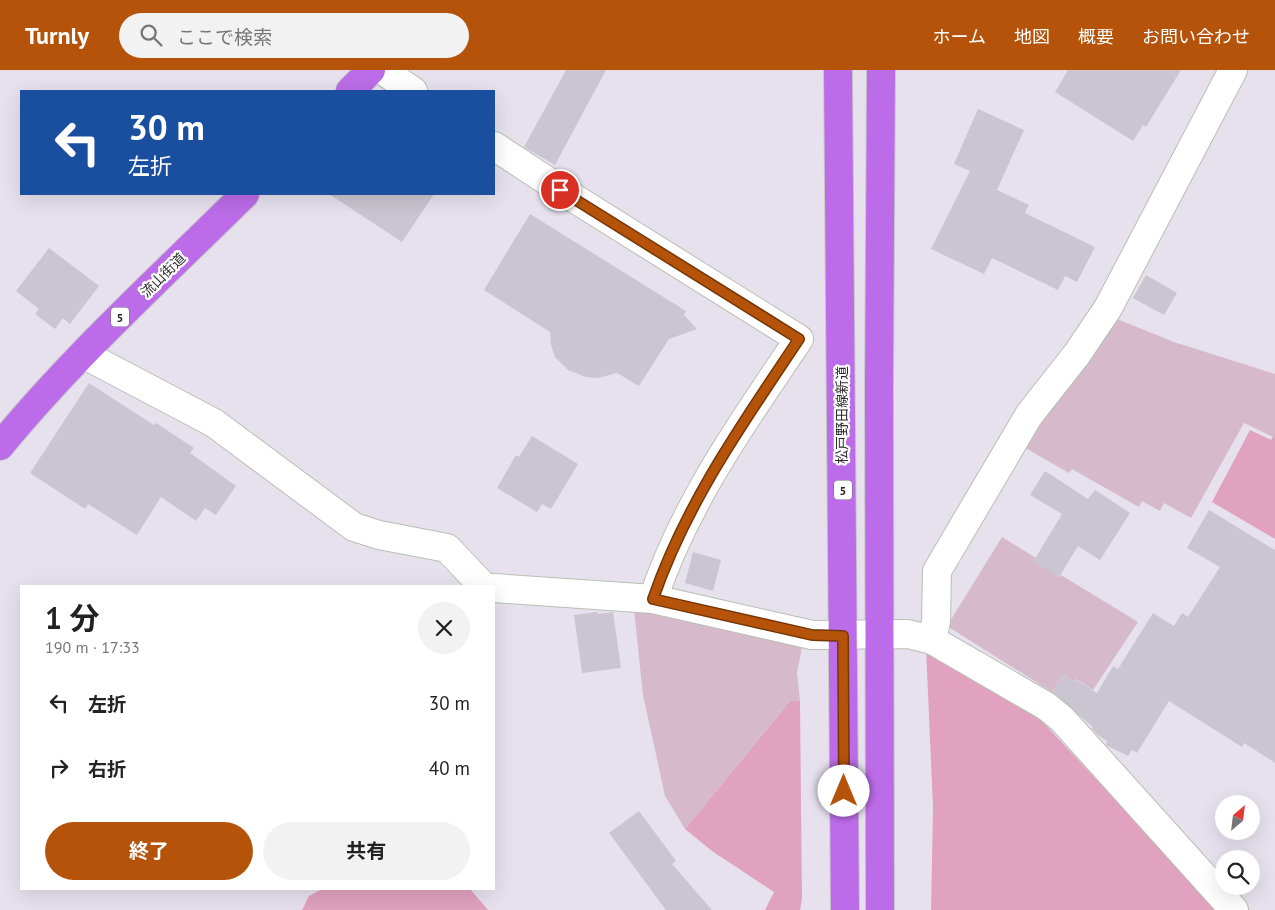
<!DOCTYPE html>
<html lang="ja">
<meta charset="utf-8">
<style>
:root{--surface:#fff;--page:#f2f2f2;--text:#222;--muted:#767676;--accent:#b45309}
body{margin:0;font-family:"PT Sans","Noto Sans JP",sans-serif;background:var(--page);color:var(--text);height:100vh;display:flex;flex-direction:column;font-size:19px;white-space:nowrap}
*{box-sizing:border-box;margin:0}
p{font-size:16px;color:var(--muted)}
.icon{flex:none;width:28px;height:28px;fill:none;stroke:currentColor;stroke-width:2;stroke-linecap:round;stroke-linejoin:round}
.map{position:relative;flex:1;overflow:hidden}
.details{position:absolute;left:20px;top:515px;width:475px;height:305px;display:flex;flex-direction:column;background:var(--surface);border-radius:0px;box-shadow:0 5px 20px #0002}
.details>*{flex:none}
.hud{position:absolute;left:20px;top:20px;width:475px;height:105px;border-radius:0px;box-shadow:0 5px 20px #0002;background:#1a4fa0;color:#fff;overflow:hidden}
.needle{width:32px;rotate:28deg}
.tools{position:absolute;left:1215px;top:725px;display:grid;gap:10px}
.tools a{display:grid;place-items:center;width:45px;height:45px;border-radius:50%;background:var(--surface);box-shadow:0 5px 20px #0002;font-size:25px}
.pin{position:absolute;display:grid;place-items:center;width:42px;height:42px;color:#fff;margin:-21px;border:2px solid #fff;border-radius:50%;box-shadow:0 1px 5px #0007}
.me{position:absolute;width:55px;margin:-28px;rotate:0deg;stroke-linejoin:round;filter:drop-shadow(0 0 4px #0008)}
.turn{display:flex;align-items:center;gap:18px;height:105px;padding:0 25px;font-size:22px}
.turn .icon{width:65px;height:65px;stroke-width:2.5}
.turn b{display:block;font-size:35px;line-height:42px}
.round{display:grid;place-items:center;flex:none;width:52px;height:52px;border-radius:26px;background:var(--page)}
.head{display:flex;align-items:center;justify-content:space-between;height:85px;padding:0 25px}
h1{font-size:30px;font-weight:700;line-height:38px}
.button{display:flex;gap:10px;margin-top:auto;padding:10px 25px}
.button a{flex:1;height:58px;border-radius:30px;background:var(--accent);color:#fff;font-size:20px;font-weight:700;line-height:58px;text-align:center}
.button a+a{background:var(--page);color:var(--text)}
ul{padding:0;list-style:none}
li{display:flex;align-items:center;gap:15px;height:65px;padding:0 25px}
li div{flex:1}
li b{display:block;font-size:19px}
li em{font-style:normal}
header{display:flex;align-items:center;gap:30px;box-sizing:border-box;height:70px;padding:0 25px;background:var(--accent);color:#fff}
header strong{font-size:24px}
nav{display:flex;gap:28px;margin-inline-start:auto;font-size:18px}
.search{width:350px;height:45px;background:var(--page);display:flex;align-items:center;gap:12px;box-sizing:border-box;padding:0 18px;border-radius:28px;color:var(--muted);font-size:19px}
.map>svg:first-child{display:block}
.green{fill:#e0a2be}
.cemetery{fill:#d6bacb}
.building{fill:#cbc5d1}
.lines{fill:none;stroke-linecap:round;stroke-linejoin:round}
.street-casing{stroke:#b8bfb4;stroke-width:30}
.primary-casing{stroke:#c8c8c8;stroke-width:30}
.street{stroke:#fff;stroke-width:28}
.primary{stroke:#bc6ce8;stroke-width:28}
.route-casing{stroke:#753606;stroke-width:12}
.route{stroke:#b45309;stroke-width:9}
.labels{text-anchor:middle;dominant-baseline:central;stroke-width:4.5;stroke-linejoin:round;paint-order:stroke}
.shield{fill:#fff;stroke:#6c6c6c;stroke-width:1}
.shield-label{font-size:12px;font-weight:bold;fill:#2d2d2d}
.street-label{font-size:14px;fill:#2d2d2d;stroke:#fff}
</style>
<header>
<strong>Turnly</strong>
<div class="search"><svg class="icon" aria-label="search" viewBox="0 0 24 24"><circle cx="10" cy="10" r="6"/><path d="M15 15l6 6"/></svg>ここで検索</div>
<nav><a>ホーム</a><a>地図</a><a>概要</a><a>お問い合わせ</a></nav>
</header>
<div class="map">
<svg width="1275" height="840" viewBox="0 0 1275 840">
<rect width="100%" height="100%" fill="#e7e1ee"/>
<g class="green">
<path d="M 1250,360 L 1271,370 L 1275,363 L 1275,469 L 1212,432 Z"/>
<path d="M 926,578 L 1041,650 L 1218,840 L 931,840 L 933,737 Z"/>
<path d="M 790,631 L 800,631 L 802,829 L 800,840 L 765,840 L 774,822 L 712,781 L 685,759 Z"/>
<path d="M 322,819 L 470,819 L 488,840 L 302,840 L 309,826 Z"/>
</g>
<g class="cemetery">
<path d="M 1117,249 L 1174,272 L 1275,304 L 1275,363 L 1273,367 L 1244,353 L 1191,448 L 1164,433 L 1160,441 L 1142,431 L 1139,437 L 1072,399 L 1069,403 L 1022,376 L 1043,342 Z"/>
<path d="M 1002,467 L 1036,488 L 1034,492 L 1059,507 L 1061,505 L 1138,552 L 1093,620 L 1076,609 L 1074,611 L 1063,605 L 1052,622 L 947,556 Z"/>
<path d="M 641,537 L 803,573 L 797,602 L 800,631 L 790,631 L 685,759 L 665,726 L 643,625 L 634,540 Z"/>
</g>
<g class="building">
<path d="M 566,0 L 606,0 L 555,95 L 524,77 Z"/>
<path d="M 1068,0 L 1181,0 L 1146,57 L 1143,55 L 1133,71 L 1055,22 Z"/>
<path d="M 978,39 L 1024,60 L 997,120 L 1029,135 L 1025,143 L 1095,177 L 1077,212 L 1065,206 L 1058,220 L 992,188 L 984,204 L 931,179 L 970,101 L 954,94 Z"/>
<path d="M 329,124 L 434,124 L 402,172 Z"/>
<path d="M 530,144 L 686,241 L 684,245 L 697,259 L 669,269 L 639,316 L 617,303 L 598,308 L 586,307 L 568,300 L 555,287 L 551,275 L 550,262 L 484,220 Z"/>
<path d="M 49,178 L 99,216 L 70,254 L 63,248 L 55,259 L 35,244 L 39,239 L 16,221 Z"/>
<path d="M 1146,205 L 1177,223 L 1164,245 L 1133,228 Z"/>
<path d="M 89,313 L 154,355 L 156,353 L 194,378 L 190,383 L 236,416 L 216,445 L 205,438 L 196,451 L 161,427 L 137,465 L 88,434 L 85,439 L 30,403 Z"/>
<path d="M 532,366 L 578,394 L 551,439 L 542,434 L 537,442 L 497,418 L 516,385 L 519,387 Z"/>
<path d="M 1045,401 L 1088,429 L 1095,420 L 1130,443 L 1100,490 L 1078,476 L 1059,507 L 1033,492 L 1062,444 L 1030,425 Z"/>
<path d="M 1209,440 L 1275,480 L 1275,693 L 1244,673 L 1242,677 L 1169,631 L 1137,683 L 1132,680 L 1128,686 L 1106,675 L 1107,671 L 1098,665 L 1092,659 L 1093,657 L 1052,622 L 1063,605 L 1074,611 L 1075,609 L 1097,623 L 1113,596 L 1118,599 L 1153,543 L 1174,556 L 1182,543 L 1188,547 L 1220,497 L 1187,478 Z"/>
<path d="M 693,482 L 721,490 L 713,521 L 685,513 Z"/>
<path d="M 597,542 L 598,544 L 613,542 L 621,598 L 582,603 L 574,545 Z"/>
<path d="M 639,741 L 676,791 L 672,794 L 712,840 L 666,840 L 609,763 Z"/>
</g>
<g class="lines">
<g class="street-casing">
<g id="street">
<path d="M 382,0 L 413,21"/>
<path d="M 1233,0 L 1108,238 L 1077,284 L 1029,345 L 937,501 L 936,551 L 932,570 L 1046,636 L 1062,649 L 1234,840"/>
<path d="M 494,76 L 561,120 L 799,269 C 743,352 685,433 653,529"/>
<path d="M 83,284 L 214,353 L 354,457 L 379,465 L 447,478 L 483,516"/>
<path d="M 494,518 L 653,529 L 812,565 L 908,564 L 932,570"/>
</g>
</g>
<g class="primary-casing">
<g id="primary">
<path d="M 838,0 L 845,840"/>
<path d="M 350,21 L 371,0"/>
<path d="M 0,376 C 75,285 162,206 245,124"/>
<path d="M 880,840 L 879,317 L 881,0"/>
</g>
</g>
<use href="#street" class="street"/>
<use href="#primary" class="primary"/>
</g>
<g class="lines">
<g class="route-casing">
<path id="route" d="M 560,120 L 799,269 C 743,353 686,433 653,529 L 812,565 L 843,566 L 844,721"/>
</g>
<use href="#route" class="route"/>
</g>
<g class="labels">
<g class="shield">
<rect x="111" y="237.5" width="18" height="19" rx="4"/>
<rect x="834" y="410.5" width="18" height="19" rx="4"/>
</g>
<g class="shield-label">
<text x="120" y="247">5</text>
<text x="843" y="420">5</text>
</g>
<g class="street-label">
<text transform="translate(163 205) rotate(-45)">流山街道</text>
<text transform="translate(842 345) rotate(-90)">松戸野田線新道</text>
</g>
</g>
</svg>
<div class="tools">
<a><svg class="needle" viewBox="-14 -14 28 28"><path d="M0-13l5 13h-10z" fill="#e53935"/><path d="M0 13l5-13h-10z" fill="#767676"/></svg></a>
<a><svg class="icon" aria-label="search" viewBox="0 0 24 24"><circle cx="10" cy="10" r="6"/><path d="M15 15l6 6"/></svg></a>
</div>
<div class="pin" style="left:560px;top:120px;background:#d93025"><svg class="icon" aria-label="arrive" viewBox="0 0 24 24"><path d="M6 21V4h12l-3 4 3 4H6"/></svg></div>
<svg class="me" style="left:844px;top:721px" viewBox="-20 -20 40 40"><circle r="19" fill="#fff"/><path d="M0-13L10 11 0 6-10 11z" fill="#b45309"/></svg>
<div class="hud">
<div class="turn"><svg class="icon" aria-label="left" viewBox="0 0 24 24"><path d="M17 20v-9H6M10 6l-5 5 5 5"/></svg><div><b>30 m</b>左折</div></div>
</div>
<section class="details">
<div class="head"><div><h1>1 分</h1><p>190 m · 17:33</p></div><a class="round"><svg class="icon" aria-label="close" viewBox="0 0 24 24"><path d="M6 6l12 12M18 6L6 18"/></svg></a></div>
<ul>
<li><svg class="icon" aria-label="left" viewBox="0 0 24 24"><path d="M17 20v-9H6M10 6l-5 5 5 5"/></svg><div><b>左折</b></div><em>30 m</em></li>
<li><svg class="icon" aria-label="right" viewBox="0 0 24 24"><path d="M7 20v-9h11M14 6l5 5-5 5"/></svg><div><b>右折</b></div><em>40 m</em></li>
</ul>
<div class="button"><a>終了</a><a>共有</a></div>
</section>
</div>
